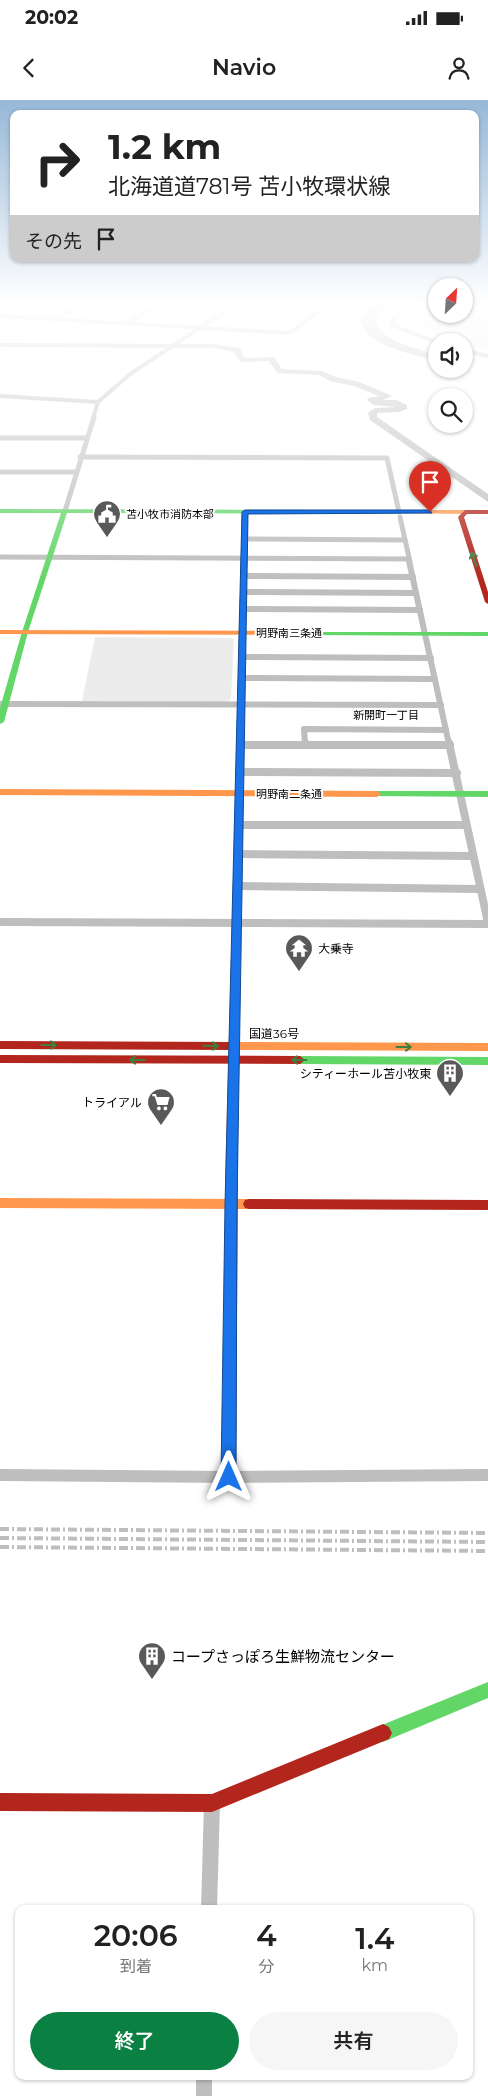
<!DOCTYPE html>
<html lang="ja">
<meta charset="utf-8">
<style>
:root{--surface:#fff;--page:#f6f6f6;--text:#222;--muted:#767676;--accent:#0b8043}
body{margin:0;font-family:Montserrat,"Noto Sans JP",sans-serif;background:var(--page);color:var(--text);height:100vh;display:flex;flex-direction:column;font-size:19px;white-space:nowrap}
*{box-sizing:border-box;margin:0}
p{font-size:16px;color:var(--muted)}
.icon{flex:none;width:28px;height:28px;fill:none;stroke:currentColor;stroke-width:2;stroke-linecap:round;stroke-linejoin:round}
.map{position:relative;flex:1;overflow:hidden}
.side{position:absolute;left:15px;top:1805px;width:458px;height:175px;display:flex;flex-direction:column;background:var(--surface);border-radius:10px;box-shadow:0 1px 4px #0004}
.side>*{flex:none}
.guide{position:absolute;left:10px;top:10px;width:469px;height:152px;border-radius:10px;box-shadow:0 1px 4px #0004;background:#fff;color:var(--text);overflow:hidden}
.needle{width:32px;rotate:25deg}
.buttons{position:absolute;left:428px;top:178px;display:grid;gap:10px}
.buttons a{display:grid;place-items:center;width:45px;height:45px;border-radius:50%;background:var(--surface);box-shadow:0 1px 4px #0004;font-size:25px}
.pin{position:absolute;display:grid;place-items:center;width:42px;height:42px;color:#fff;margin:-51px -21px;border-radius:50% 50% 50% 0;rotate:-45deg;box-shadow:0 0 5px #0007}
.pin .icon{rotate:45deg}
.me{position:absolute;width:55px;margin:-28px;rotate:0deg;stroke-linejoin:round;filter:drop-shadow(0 0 4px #0008)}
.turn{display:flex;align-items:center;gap:18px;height:105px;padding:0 15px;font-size:22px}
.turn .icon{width:65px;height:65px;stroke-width:2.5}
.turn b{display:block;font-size:35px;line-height:42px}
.then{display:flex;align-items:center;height:48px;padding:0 15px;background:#0003;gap:10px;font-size:19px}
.eta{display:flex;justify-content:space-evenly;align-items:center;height:85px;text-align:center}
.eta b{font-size:30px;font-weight:600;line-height:35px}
.action{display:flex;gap:10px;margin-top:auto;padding:10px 15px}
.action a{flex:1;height:58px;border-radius:30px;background:var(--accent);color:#fff;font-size:20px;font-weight:600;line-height:58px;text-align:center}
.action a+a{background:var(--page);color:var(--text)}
.status{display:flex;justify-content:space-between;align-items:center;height:35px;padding:0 25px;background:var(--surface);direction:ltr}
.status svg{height:14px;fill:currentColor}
header{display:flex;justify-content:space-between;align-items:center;height:65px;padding:0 15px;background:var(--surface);font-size:22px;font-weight:600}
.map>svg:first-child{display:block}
.green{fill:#ececec}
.water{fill:#bfbfbf}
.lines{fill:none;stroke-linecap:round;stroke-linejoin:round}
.river{fill:#bfbfbf;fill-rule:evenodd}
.street-far5{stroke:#bebebe;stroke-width:4}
.street-far4{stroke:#bebebe;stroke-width:5}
.street-far3{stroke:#bebebe;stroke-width:6}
.street-far2{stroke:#bebebe;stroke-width:8}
.street-far1{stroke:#bebebe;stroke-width:12}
.street{stroke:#bebebe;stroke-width:16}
.fast{fill:#63d668;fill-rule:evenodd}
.slow{fill:#ff974d;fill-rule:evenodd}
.jam{fill:#b3261e;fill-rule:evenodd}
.rail{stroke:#bebebe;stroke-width:4;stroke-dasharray:9 3 2 3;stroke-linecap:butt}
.oneway{stroke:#3b803e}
.route{fill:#1a73e8;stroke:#114b97}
.labels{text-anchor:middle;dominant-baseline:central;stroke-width:4;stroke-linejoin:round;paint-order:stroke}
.far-poi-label{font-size:11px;fill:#000;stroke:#fff;text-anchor:start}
.far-street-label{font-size:11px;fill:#000;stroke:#fff}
.far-neighbourhood-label{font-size:11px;fill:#000;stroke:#fff}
.poi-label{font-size:12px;fill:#000;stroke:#fff;text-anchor:end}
.street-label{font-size:12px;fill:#000;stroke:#fff}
.near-poi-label{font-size:15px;fill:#000;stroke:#fff;text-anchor:start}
</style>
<div class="status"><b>20:02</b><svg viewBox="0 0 49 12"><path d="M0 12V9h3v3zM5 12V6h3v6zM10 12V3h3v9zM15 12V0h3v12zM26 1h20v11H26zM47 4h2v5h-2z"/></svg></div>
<header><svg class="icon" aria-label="back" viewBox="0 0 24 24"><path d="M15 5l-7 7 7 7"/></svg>Navio<svg class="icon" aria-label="person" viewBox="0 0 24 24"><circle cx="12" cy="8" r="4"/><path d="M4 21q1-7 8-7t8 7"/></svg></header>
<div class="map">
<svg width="488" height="1996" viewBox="0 0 488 1996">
<rect width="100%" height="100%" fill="#fff"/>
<g class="green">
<path d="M 428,204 L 436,204 L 436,214 L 464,214 L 464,204 L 488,204 L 488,250 L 464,244 L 464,241 L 447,240 L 415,221 Z"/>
<path d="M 95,537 L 228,538 L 234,539 L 231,599 L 227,602 L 82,601 Z"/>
</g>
<path class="water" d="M 374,204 L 390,204 L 376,217 C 374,240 418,249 436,254 L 436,260 C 415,255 356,244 361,215 Z"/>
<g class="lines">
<path class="river" d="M 0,243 L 213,244 L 240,248 L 245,258 L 274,257 L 282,269 L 321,271 L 336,277 L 359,282 L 392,296 L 383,300 L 397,300 L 407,305 L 407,309 L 399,312 L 377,313 L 377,317 L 488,394 L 488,402 L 370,320 L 368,313 L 375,308 L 397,307 L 374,305 L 367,300 L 368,298 L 379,296 L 354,286 L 330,281 L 319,275 L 277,273 L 269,261 L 243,262 L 240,262 L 234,252 L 213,248 L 0,247 Z"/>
<g class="street-far5">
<path d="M 412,204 L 391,221 L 392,225 L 436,242"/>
<path d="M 0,216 L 290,233 L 328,204"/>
<path d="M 56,218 L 83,204"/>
<path d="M 126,223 L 159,204"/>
<path d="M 464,250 L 488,256"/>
<path d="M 0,296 L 98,302"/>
<path d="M 93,318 L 98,302 L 130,274 L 236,204"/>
</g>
<g class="street-far4">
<path d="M 0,338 L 86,338"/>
<path d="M 80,357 L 387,358 L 399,412"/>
<path d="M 0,372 L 75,372"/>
<path d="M 65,411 L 94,317"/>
<path d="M 400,417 L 410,462"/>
<path d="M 245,439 L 405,440"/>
<path d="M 0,457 L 409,459"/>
</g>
<g class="street-far3">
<path d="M 409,461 L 449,644"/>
<path d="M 244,476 L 413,477"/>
<path d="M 244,492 L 416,493"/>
<path d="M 244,509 L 420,510"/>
<path d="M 243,557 L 431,558"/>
<path d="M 242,578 L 435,579"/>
<path d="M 0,604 L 441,605"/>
<path d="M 305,644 L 304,629 L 446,630"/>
</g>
<g class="street-far2">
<path d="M 305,643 L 305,645"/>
<path d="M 449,643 L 488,823"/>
<path d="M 242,645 L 450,645"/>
<path d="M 241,672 L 457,673"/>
<path d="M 239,725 L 466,725"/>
<path d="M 237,754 L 473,756"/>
<path d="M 237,786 L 480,789"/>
<path d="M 0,822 L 488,824"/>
</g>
<path class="street-far1" d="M 0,1375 L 229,1377 L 488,1375"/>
<g class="street">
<path d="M 209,1809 L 212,1703"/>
<path d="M 204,1976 L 204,1996"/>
</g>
<g class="fast">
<path d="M 0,409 L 395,410 L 398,412 L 395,414 L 67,413 L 28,532 L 4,622 L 0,624 L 0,608 L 22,532 L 61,413 L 0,413 Z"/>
<path d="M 302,532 L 488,532 L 488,536 L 304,535 L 302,534 Z"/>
<path d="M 377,691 L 488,691 L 488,697 L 374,696 L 373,694 Z"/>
<path d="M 300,956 L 488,957 L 488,965 L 300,964 L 295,960 Z"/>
<path d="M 488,1582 L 488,1598 L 383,1642 L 377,1639 L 374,1633 L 377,1627 Z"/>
</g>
<g class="slow">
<path d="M 395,410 L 465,410 L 468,412 L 465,414 L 393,413 L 392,412 Z"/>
<path d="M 0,530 L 304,531 L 307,533 L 304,535 L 0,534 Z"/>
<path d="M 0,689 L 377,691 L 381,694 L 377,697 L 0,695 Z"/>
<path d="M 238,743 L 242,746 L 239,942 L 488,943 L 488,951 L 239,950 L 238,1045 L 236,1048 L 228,1048 L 226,1045 L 234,746 Z"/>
<path d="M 0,1098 L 249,1099 L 253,1100 L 255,1104 L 253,1108 L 249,1109 L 0,1108 Z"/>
</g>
<g class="jam">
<path d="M 245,410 L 248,412 L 242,746 L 238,749 L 234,746 L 242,412 Z"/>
<path d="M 465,410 L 488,410 L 488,414 L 467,414 L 464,417 L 488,492 L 488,504 L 485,502 L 458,417 Z"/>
<path d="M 0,941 L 233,942 L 238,946 L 233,950 L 0,949 Z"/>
<path d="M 0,955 L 300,956 L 305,960 L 300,964 L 0,963 Z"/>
<path d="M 232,1040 L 236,1042 L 238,1045 L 236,1377 L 234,1382 L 229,1384 L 224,1382 L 222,1377 L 226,1045 L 228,1042 Z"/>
<path d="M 249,1099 L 488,1100 L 488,1110 L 249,1109 L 245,1108 L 243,1104 L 245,1100 Z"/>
<path d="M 383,1624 L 389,1627 L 392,1633 L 389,1639 L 212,1712 L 0,1711 L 0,1693 L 212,1694 Z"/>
</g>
<g class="rail">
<path d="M 0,1429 L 488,1433"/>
<path d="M 0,1438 L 488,1442"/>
<path d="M 0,1447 L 488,1451"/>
</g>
</g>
<defs><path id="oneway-shaft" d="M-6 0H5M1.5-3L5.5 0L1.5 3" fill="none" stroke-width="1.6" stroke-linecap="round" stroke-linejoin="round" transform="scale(1.25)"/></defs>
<g class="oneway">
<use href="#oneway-shaft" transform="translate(474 459) rotate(-109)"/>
<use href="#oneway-shaft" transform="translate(49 945)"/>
<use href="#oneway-shaft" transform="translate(211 946) rotate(1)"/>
<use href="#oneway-shaft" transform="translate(404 947)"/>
<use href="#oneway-shaft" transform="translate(137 960) rotate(-180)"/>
<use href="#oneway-shaft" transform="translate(299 960) rotate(-180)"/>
</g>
<linearGradient id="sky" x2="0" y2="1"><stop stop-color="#97b8d8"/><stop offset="0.42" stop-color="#fff"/><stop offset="1" stop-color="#fff" stop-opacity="0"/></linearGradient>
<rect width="488" height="483" fill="url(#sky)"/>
<path class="route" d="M 430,410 L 432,413 L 248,414 L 237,1105 L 236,1377 L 234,1382 L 229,1384 L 224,1382 L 221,1377 L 225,1105 L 242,412 L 245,410 Z"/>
<defs>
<g id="civic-pin" transform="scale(1.4375)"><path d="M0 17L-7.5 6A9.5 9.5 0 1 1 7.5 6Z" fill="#595959" stroke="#fff"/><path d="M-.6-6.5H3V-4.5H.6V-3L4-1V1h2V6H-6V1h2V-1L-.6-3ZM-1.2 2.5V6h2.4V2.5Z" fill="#fff"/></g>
<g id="temple-pin" transform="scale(1.4375)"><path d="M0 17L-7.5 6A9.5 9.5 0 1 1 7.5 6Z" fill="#595959" stroke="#fff"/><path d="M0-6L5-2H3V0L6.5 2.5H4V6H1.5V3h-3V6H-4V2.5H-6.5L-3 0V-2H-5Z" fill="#fff"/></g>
<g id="building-pin" transform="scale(1.4375)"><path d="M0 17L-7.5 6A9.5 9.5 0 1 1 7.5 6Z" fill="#595959" stroke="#fff"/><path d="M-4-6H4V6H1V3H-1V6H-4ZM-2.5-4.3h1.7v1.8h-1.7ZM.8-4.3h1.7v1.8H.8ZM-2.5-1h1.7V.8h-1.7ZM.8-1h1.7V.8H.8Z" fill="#fff"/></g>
<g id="supermarket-pin" transform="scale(1.4375)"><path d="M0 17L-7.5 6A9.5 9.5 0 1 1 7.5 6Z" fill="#595959" stroke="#fff"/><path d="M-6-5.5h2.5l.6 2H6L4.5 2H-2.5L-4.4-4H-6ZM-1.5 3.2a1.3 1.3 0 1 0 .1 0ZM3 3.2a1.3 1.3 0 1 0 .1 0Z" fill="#fff"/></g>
</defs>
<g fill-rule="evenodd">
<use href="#civic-pin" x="107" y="414"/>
<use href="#temple-pin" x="299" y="848"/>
<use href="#building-pin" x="450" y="973"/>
<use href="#supermarket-pin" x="161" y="1002"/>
<use href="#building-pin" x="152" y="1556"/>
</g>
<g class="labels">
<g class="far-poi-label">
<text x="126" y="414">苫小牧市消防本部</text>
</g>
<g class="far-street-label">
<text x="289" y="533">明野南三条通</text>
<text x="289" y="694">明野南二条通</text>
</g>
<g class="far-neighbourhood-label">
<text x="386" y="615">新開町一丁目</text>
</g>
<g class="poi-label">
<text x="318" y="848" text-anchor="start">大乗寺</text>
<text x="431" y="973">シティーホール苫小牧東</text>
<text x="142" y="1002">トライアル</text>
</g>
<g class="street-label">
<text x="274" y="933">国道36号</text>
</g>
<g class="near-poi-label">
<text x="171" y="1556">コープさっぽろ生鮮物流センター</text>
</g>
</g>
</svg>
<div class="buttons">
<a><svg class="needle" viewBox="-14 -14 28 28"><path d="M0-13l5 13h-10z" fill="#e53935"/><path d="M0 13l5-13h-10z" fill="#767676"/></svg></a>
<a><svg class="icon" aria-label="sound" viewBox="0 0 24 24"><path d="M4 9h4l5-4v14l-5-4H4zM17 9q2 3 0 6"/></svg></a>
<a><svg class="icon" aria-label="search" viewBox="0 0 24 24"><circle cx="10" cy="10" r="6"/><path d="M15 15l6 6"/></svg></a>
</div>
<div class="pin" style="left:430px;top:412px;background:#d93025"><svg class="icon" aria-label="arrive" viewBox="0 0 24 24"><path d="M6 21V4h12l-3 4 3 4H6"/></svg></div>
<svg class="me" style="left:229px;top:1377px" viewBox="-20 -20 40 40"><path d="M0-17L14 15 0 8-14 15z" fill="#1a73e8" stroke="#fff" stroke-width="4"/></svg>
<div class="guide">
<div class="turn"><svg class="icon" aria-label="right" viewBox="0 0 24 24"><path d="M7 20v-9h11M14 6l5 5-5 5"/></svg><div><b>1.2 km</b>北海道道781号 苫小牧環状線</div></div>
<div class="then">その先<svg class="icon" aria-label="arrive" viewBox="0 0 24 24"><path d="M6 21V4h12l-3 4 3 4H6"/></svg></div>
</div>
<section class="side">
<div class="eta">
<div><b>20:06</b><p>到着</p></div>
<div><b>4</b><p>分</p></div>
<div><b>1.4</b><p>km</p></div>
</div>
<div class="action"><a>終了</a><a>共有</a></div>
</section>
</div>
